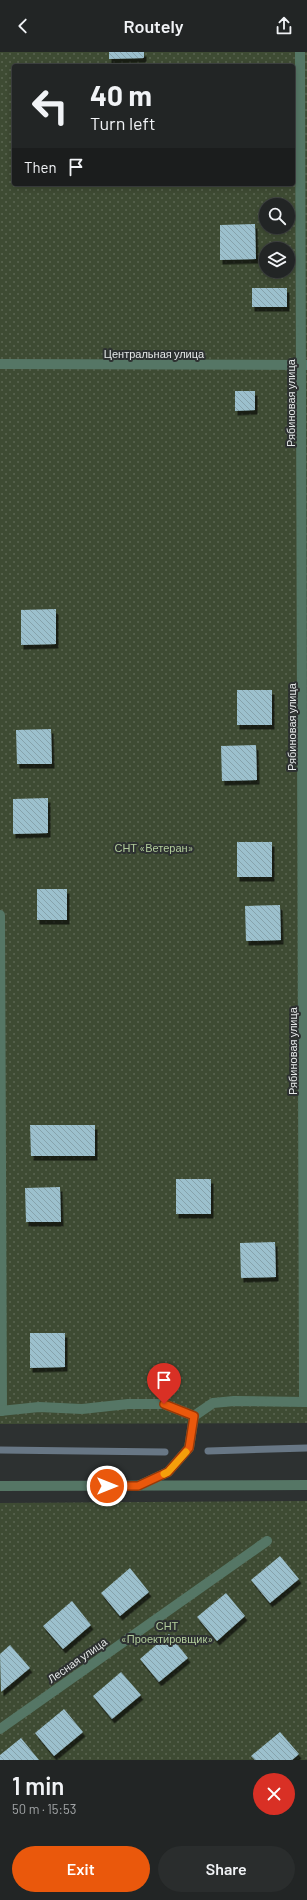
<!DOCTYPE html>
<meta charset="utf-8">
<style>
:root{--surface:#222525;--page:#2a2d2d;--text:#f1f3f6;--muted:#a2a5a7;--line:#3f4242;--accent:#ea580c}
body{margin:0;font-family:Barlow,sans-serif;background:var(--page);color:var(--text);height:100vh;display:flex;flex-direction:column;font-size:15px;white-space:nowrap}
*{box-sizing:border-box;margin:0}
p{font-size:13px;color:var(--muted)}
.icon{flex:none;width:22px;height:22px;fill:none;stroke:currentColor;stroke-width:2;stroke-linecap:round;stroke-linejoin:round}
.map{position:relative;height:1708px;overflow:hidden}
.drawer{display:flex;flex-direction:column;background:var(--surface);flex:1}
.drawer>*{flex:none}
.guide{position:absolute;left:12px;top:12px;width:283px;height:122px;border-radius:4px;box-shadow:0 2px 6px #0003,0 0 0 1px var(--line);background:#222525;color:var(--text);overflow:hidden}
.controls{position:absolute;left:259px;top:146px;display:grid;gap:8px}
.controls a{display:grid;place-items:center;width:36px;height:36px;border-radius:50%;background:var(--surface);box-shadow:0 2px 6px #0003,0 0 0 1px var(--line);font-size:20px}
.pin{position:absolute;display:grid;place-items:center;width:34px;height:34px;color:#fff;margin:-41px -17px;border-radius:50% 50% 50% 0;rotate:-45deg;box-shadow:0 0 4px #0007}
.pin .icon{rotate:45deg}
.me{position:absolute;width:44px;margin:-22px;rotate:90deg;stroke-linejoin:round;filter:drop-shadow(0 0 3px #0008)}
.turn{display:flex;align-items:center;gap:14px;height:84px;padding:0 12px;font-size:18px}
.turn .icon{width:52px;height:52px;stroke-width:2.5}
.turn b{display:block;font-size:28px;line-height:34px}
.then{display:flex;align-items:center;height:38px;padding:0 12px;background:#0003;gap:8px;font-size:15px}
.round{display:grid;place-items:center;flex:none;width:42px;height:42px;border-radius:21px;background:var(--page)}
.overview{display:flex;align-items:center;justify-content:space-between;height:68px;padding:0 12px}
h1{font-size:24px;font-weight:600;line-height:30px}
.button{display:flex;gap:8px;margin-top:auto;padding:8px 12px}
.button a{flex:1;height:46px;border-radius:24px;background:var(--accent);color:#fff;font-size:16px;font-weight:600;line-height:46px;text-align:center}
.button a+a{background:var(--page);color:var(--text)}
header{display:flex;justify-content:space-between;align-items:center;height:52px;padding:0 12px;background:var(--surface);font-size:18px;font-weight:600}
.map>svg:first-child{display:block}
.garden{fill:url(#garden-dots);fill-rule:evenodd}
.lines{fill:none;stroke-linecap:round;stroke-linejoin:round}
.stream{stroke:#687785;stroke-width:7}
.building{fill:url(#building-back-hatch);filter:url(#shadow)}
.minor{stroke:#557665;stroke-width:10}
.tertiary{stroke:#557665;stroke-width:10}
.route-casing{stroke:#983908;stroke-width:10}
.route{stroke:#ea580c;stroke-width:7}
.slow{stroke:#f59e0b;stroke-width:7}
.labels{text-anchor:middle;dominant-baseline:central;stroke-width:4;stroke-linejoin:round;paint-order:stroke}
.street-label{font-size:11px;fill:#e5e8e8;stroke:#2d3131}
.park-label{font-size:11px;fill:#b1cc9b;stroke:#2d3131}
</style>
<header><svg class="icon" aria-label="back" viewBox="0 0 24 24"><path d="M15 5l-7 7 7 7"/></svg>Routely<svg class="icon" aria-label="share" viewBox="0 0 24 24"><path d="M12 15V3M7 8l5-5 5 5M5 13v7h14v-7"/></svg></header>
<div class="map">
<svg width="307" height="1708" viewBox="0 0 307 1708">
<defs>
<pattern id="garden-dots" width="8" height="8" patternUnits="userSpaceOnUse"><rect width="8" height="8" fill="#3e4b33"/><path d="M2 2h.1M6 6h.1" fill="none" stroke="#5a6551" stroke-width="1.8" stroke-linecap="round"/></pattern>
<pattern id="building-back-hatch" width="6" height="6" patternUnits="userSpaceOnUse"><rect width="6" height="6" fill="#9cc0cd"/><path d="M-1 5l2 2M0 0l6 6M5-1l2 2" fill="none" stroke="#86a2ab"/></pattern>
<filter id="shadow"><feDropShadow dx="2.5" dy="4.5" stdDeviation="0" flood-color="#0009"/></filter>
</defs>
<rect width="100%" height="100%" fill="#2d3131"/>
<g class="garden">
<path d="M 0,0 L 307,0 L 307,1371 L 0,1372 ZM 14,14 L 293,14 L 293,132 L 14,132 ZM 266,153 L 288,153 L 288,175 L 266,175 ZM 266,197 L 288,197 L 288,219 L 266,219 Z"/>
<path d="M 307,1449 L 307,1708 L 0,1708 L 0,1451 Z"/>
</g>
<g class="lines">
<g class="stream">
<path d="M 0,1398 L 165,1400"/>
<path d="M 208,1399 L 307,1396"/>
</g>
</g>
<g class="building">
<path d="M 109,0 L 144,0 L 144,6 L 109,7 Z"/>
<path d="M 275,11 L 275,14 L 240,14 L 240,12 Z"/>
<path d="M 255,172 L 256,207 L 220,208 L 220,173 Z"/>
<rect x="252" y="236" width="35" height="19"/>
<path d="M 235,339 L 255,339 L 255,358 L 235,359 Z"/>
<path d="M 56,557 L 56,592 L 21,593 L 21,558 Z"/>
<rect x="237" y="638" width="35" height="35"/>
<path d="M 51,677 L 52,712 L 17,712 L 16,678 Z"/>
<path d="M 256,693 L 257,728 L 222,729 L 221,694 Z"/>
<path d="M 48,746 L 48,781 L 13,782 L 13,747 Z"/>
<rect x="237" y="790" width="35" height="35"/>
<rect x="37" y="837" width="30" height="31"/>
<path d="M 280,853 L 281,888 L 246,889 L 245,854 Z"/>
<path d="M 30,1073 L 95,1073 L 95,1104 L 31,1104 Z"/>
<rect x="176" y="1127" width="35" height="35"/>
<path d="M 60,1135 L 61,1170 L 26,1170 L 25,1136 Z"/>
<path d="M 275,1190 L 276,1225 L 241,1226 L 240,1191 Z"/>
<path d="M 30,1281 L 65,1281 L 65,1315 L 30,1316 Z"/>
<path d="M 280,1504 L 299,1527 L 270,1551 L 251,1528 Z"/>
<path d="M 130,1516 L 149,1540 L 120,1564 L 101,1541 Z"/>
<path d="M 226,1541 L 245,1564 L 217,1589 L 197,1565 Z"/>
<path d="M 72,1549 L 91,1573 L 63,1597 L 43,1574 Z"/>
<path d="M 169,1582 L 188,1606 L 159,1630 L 140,1607 Z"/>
<path d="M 10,1593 L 30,1616 L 1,1640 L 0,1602 Z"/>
<path d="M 121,1620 L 141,1643 L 112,1667 L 93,1644 Z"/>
<path d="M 64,1657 L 83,1680 L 54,1704 L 35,1681 Z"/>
<path d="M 280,1680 L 299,1702 L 292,1708 L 255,1708 L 251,1704 Z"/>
<path d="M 21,1686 L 39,1708 L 0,1708 L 0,1703 Z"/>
</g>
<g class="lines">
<g class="minor">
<path d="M 300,0 L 304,1350"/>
<path d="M 0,312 L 307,313"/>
<path d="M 0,863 L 2,1359"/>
<path d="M 0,1359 L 39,1355 L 82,1357 L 128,1352 L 164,1352 L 194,1364 L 213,1351 L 234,1349 L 307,1350"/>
<path d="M 138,1434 L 168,1420 L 189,1396 L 194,1364"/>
<path d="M 0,1677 L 267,1489"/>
</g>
<path class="tertiary" d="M 0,1434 L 307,1433"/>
</g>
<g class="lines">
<g class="route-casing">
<path id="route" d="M 107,1434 L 138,1434 L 168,1420 L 189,1396 L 194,1364 L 164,1352"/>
</g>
<use href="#route" class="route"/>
<path class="slow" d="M 164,1422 L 168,1420 L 186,1400"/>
</g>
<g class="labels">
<g class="street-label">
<text x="154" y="301">Центральная улица</text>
<text transform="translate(290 351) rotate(-90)">Рябиновая улица</text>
<text transform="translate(291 675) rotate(-90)">Рябиновая улица</text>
<text transform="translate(292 999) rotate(-90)">Рябиновая улица</text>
<text transform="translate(77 1608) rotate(-35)">Лесная улица</text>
</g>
<g class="park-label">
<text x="154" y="795">СНТ «Ветеран»</text>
<text x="167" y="1573">СНТ<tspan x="167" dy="13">«Проектировщик»</tspan></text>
</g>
</g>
</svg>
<div class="controls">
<a><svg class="icon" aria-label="search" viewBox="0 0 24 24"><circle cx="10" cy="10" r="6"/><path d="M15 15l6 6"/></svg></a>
<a><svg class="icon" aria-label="layers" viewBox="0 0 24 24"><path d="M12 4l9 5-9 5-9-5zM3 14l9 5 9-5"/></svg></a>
</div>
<div class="pin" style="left:164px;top:1352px;background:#d93025"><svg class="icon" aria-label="arrive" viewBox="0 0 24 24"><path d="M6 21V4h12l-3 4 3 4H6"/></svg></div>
<svg class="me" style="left:107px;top:1434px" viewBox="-20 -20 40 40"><circle r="17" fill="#ea580c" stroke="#fff" stroke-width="3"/><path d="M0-11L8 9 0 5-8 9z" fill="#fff"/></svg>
<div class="guide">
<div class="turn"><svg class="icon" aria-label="left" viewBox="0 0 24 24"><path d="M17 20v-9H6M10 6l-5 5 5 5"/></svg><div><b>40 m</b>Turn left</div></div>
<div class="then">Then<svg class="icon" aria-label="arrive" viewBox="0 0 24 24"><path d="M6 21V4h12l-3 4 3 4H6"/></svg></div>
</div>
</div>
<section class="drawer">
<div class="overview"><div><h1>1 min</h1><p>50 m · 15:53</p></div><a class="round" style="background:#d93025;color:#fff"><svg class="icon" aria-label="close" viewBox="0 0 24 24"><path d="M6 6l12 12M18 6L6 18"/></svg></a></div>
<div class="button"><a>Exit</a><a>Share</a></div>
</section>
